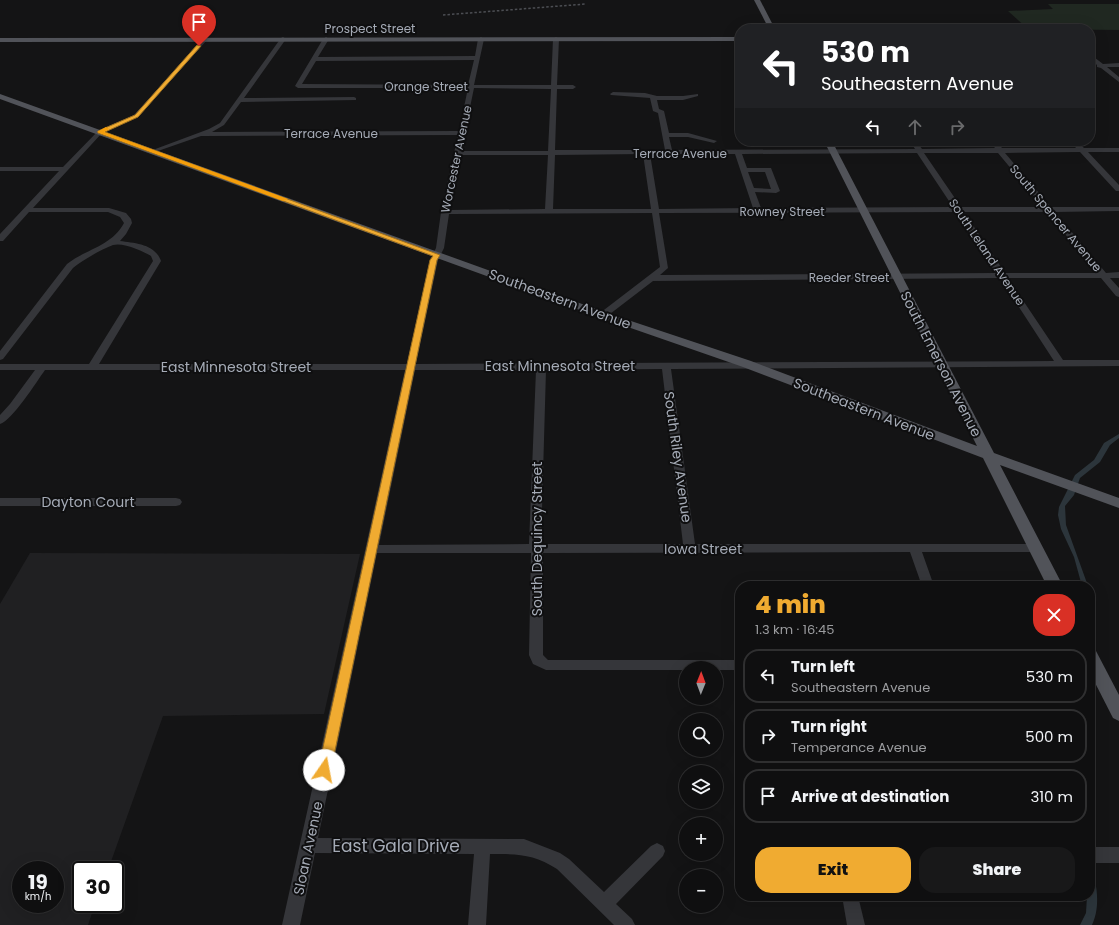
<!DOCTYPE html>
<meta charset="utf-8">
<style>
:root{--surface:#0f0f10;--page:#181819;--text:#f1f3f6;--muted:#9b9c9f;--line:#2f2f30;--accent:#f0ab31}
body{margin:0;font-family:Poppins,sans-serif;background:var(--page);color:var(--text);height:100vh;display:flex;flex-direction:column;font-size:15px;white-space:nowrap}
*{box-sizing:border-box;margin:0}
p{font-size:13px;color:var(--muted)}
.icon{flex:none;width:22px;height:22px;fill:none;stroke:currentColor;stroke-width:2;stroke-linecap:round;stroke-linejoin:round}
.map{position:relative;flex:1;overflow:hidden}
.drawer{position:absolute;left:735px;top:581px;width:360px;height:320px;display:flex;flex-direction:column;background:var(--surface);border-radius:16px;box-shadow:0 4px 16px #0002,0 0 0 1px var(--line)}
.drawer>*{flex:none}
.banner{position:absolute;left:735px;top:24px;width:360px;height:122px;border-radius:16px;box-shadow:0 4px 16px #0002,0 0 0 1px var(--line);background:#202124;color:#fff;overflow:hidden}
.needle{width:26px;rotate:1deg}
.tools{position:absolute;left:679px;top:661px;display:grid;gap:8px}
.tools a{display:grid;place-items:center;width:44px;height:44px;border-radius:50%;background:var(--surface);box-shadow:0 4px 16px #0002,0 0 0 1px var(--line);font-size:20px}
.speed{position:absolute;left:12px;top:861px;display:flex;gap:8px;font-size:20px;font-weight:700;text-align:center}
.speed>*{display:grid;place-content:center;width:52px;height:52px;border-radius:50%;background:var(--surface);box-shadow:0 4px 16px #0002,0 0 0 1px var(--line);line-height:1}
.speed small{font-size:10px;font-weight:400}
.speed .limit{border:2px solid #111;border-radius:6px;background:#fff;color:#111}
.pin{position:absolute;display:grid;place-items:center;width:34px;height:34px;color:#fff;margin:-41px -17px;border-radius:50% 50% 50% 0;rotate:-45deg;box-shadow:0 0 4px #0007}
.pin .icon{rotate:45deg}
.me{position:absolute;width:44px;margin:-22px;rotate:12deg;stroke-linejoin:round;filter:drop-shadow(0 0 3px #0008)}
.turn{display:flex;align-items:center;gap:14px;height:84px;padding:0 20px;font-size:18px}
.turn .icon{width:52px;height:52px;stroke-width:2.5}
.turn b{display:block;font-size:28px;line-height:34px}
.lanes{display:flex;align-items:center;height:38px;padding:0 20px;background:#0003;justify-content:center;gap:20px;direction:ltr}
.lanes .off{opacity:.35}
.round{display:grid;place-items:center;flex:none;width:42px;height:42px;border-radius:16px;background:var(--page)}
.overview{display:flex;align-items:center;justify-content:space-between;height:68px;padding:0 20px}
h1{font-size:24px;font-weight:800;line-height:30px;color:var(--accent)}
.primary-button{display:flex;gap:8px;margin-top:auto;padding:8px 20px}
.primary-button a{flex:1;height:46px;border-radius:16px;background:var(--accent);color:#111;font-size:16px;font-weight:800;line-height:46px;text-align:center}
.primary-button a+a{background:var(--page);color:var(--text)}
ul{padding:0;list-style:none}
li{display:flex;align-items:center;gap:12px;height:54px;margin:0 8px 6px;padding:0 12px;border:2px solid var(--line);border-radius:16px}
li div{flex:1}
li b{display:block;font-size:15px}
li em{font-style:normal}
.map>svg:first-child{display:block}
.built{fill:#202022;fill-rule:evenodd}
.green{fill:#202821}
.water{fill:#2c353b}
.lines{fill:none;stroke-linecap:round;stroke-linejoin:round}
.minor{fill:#35363a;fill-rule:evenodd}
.major{fill:#515359;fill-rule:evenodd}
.rail{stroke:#4c4e53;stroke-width:1.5;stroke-dasharray:2.5 2;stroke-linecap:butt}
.route{fill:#f0ab31;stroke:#9c6f20}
.slow{fill:#f59e0b}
.labels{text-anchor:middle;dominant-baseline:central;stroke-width:4;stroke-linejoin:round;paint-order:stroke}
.far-street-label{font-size:12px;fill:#a5abb6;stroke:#0f0f10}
.street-label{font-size:14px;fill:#a5abb6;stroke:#0f0f10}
.near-street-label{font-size:17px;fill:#a5abb6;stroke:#0f0f10}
</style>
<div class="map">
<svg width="1119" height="925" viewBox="0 0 1119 925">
<rect width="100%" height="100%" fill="#141415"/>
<path class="built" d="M 30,553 L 360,554 L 324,714 L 163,716 L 108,870 L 81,870 L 81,904 L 95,904 L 88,925 L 0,925 L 0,604 ZM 21,870 L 55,870 L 55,904 L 21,904 Z"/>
<path class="green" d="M 1048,4 L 1119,4 L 1119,30 L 1028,29 L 1008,11 L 1053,9 Z"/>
<g class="water">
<path d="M 1119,434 L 1119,438 L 1110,445 L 1100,462 L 1080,478 L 1074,495 L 1065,506 L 1066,525 L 1088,586 L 1082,586 L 1074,557 L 1061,529 L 1058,515 L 1059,507 L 1075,475 L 1094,460 L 1104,443 Z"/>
<path d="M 1090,864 C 1097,883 1101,906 1092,925 L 1080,925 L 1086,913 L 1087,896 L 1090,896 Z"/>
</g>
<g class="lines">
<g class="minor">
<path d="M 205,37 L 208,39 L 207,40 L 138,117 L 102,133 L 33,208 L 109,208 L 126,213 L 131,219 L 132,223 L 126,234 L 120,241 C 135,243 155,244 161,261 L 99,364 L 407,364 L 430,260 L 436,248 L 441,212 L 458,135 L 201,136 L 155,152 L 150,151 L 209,129 L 220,123 L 281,38 L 283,37 L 286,39 L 244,98 L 354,97 L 356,98 L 356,100 L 241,102 L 224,125 L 212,132 L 459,131 L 468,88 L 298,88 L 295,86 L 323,39 L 326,37 L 329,39 L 318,57 L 475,56 L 478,39 L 481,37 L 484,39 L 474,85 L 551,85 L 553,39 L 556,37 L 559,39 L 557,85 L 573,85 L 576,87 L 573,89 L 557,89 L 555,150 L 665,150 L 658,113 L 653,111 L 650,98 L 611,95 L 610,94 L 613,92 L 645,93 L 657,96 L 683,96 L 698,94 L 698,96 L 683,100 L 657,100 L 659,109 L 664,111 L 669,133 L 688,133 L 717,141 L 714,143 L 688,137 L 669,137 L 672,150 L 915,149 L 910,141 L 916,141 L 922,149 L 995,148 L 989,141 L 996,141 L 1002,148 L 1076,148 L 1070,141 L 1077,141 L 1084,148 L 1119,148 L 1119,152 L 1088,152 L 1119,185 L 1119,191 L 1116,191 L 1080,152 L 1005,153 L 1051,207 L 1119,207 L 1119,211 L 1055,212 L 1106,273 L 1119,272 L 1119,278 L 1110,278 L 1119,288 L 1119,297 L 1116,296 L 1101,278 L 1008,278 L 1063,360 L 1119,360 L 1119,366 L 671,369 L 695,544 L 1035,544 L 1039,545 L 1041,548 L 1039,551 L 1035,552 L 922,552 L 934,586 L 922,586 L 910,552 L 543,553 L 543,655 L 548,660 L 740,660 L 740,670 L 716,670 L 716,668 L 686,668 L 686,670 L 546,670 L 533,664 L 529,655 L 531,553 L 377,553 L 318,838 L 524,839 L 560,853 L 569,859 L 604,892 L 651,846 L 657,843 L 663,846 L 665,851 L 663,856 L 616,904 L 632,919 L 635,925 L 614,925 L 557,869 C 534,854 517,854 490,854 L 486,925 L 468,925 L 474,854 L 315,853 L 300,925 L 282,925 L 405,370 L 45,370 C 37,381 12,421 0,424 L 0,415 L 10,404 L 35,370 L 0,370 L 0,364 L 89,364 L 153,261 L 151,256 C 143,251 123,242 113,245 C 102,249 83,260 73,268 L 3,359 L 0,360 L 0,351 L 67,264 C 86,249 112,246 124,223 L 120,217 L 108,212 L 29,212 L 3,241 L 0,241 L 0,234 L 59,171 L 0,171 L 0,167 L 63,167 L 98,131 L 134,115 ZM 474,60 L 468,85 L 302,84 L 316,61 ZM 474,88 L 551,89 L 548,151 L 461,151 ZM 917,153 L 953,207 L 761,208 L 755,192 L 776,193 L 780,191 L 771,168 L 747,168 L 742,154 ZM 924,153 L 998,153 L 1043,207 L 961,207 ZM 643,154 L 651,209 L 553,209 L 555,155 ZM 650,154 L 735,154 L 753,208 L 659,209 ZM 460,155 L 548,155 L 545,209 L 449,210 ZM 748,172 L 765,172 L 771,189 L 754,188 ZM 956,212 L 996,273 L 660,275 L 668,268 L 659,213 ZM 964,212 L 1047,212 L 1097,273 L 1005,273 ZM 652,213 L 660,267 L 600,313 L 598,315 L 600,317 L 606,317 L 653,281 L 1000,278 L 1054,361 L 416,364 L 438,260 L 444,248 L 449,214 ZM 662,369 L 683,544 L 541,544 L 546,370 ZM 415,370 L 536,370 L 529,544 L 379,545 Z"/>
<path d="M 1090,54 L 1103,64 L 1119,63 L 1119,67 L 1107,67 L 1119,77 L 1119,82 L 1101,68 L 1097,67 L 1097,65 L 1090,59 Z"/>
<path d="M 0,498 L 176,498 L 180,499 L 182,502 L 180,505 L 176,506 L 0,506 Z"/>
<rect x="1090" y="847" width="29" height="16"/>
<path d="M 842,896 L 858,896 L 865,925 L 847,925 Z"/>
</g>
<g class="major">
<path d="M 754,0 L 760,0 L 775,29 L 769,29 Z"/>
<path d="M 740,37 L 740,41 L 0,42 L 0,38 Z"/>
<path d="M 0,94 L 607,313 L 751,361 L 977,446 L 824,141 L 832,141 L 994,453 L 1119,498 L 1119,508 L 1000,465 L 1063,586 L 1047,586 L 983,458 L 743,367 L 599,317 L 0,99 Z"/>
<path d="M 1090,649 L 1096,651 L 1119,695 L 1119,721 L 1113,718 L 1090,673 Z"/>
</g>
<path class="rail" d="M 443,15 L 586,4"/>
</g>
<path class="route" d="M 197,45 L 201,46 L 138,117 L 105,132 L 440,255 L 437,260 L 331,770 L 329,773 L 324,775 L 320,773 L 318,770 L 430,260 L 433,256 L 98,133 L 98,131 L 135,115 Z"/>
<path class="slow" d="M 106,127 L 109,129 L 104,132 L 288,199 L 283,201 L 97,132 Z"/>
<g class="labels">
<g class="far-street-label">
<text x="370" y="28">Prospect Street</text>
<text x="426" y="86">Orange Street</text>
<text x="331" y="133">Terrace Avenue</text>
<text x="680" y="153">Terrace Avenue</text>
<text transform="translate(456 159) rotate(-78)">Worcester Avenue</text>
<text x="782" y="211">Rowney Street</text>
<text transform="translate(1056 218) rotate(50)">South Spencer Avenue</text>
<text transform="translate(987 252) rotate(56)">South Leland Avenue</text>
<text x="849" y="277">Reeder Street</text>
</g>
<g class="street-label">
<text transform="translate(560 299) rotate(20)">Southeastern Avenue</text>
<text transform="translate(941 364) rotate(63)">South Emerson Avenue</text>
<text x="560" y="366">East Minnesota Street</text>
<text x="236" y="367">East Minnesota Street</text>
<text transform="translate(864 409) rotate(21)">Southeastern Avenue</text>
<text transform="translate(678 457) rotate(82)">South Riley Avenue</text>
<text x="88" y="502">Dayton Court</text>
<text transform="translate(537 539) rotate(-90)">South Dequincy Street</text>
<text x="703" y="549">Iowa Street</text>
<text transform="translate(308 848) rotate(-78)">Sloan Avenue</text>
</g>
<g class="near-street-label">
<text x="396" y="846">East Gala Drive</text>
</g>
</g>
</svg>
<div class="tools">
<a><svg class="needle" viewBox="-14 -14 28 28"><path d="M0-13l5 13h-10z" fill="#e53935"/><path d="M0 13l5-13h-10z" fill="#9b9c9f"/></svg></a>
<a><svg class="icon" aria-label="search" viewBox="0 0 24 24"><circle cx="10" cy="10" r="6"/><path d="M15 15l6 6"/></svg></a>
<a><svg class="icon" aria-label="layers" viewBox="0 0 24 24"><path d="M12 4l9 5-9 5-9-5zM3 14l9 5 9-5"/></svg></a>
<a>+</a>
<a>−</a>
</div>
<div class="speed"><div>19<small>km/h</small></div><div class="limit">30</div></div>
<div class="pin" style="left:199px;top:46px;background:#d93025"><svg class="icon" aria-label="arrive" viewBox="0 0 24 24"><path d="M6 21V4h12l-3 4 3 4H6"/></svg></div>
<svg class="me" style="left:324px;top:770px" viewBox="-20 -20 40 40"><circle r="19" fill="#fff"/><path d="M0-13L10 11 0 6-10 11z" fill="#f0ab31"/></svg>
<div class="banner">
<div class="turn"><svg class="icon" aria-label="left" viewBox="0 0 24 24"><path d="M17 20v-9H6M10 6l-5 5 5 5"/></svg><div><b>530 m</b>Southeastern Avenue</div></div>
<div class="lanes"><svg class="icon" aria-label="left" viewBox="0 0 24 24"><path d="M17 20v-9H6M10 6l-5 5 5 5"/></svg><svg class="icon off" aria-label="ahead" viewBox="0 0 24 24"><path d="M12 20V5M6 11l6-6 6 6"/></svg><svg class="icon off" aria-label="right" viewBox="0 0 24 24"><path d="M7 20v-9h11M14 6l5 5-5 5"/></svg></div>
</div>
<section class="drawer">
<div class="overview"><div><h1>4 min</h1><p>1.3 km · 16:45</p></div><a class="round" style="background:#d93025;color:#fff"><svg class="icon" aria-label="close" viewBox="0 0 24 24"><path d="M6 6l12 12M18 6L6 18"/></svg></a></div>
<ul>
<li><svg class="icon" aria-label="left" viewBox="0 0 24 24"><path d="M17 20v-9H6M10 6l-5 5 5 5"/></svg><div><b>Turn left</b><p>Southeastern Avenue</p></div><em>530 m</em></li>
<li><svg class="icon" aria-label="right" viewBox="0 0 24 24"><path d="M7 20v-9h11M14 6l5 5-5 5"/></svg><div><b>Turn right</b><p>Temperance Avenue</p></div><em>500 m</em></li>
<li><svg class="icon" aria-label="arrive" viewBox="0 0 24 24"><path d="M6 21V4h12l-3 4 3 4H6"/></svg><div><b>Arrive at destination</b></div><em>310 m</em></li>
</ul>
<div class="primary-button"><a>Exit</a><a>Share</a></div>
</section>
</div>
